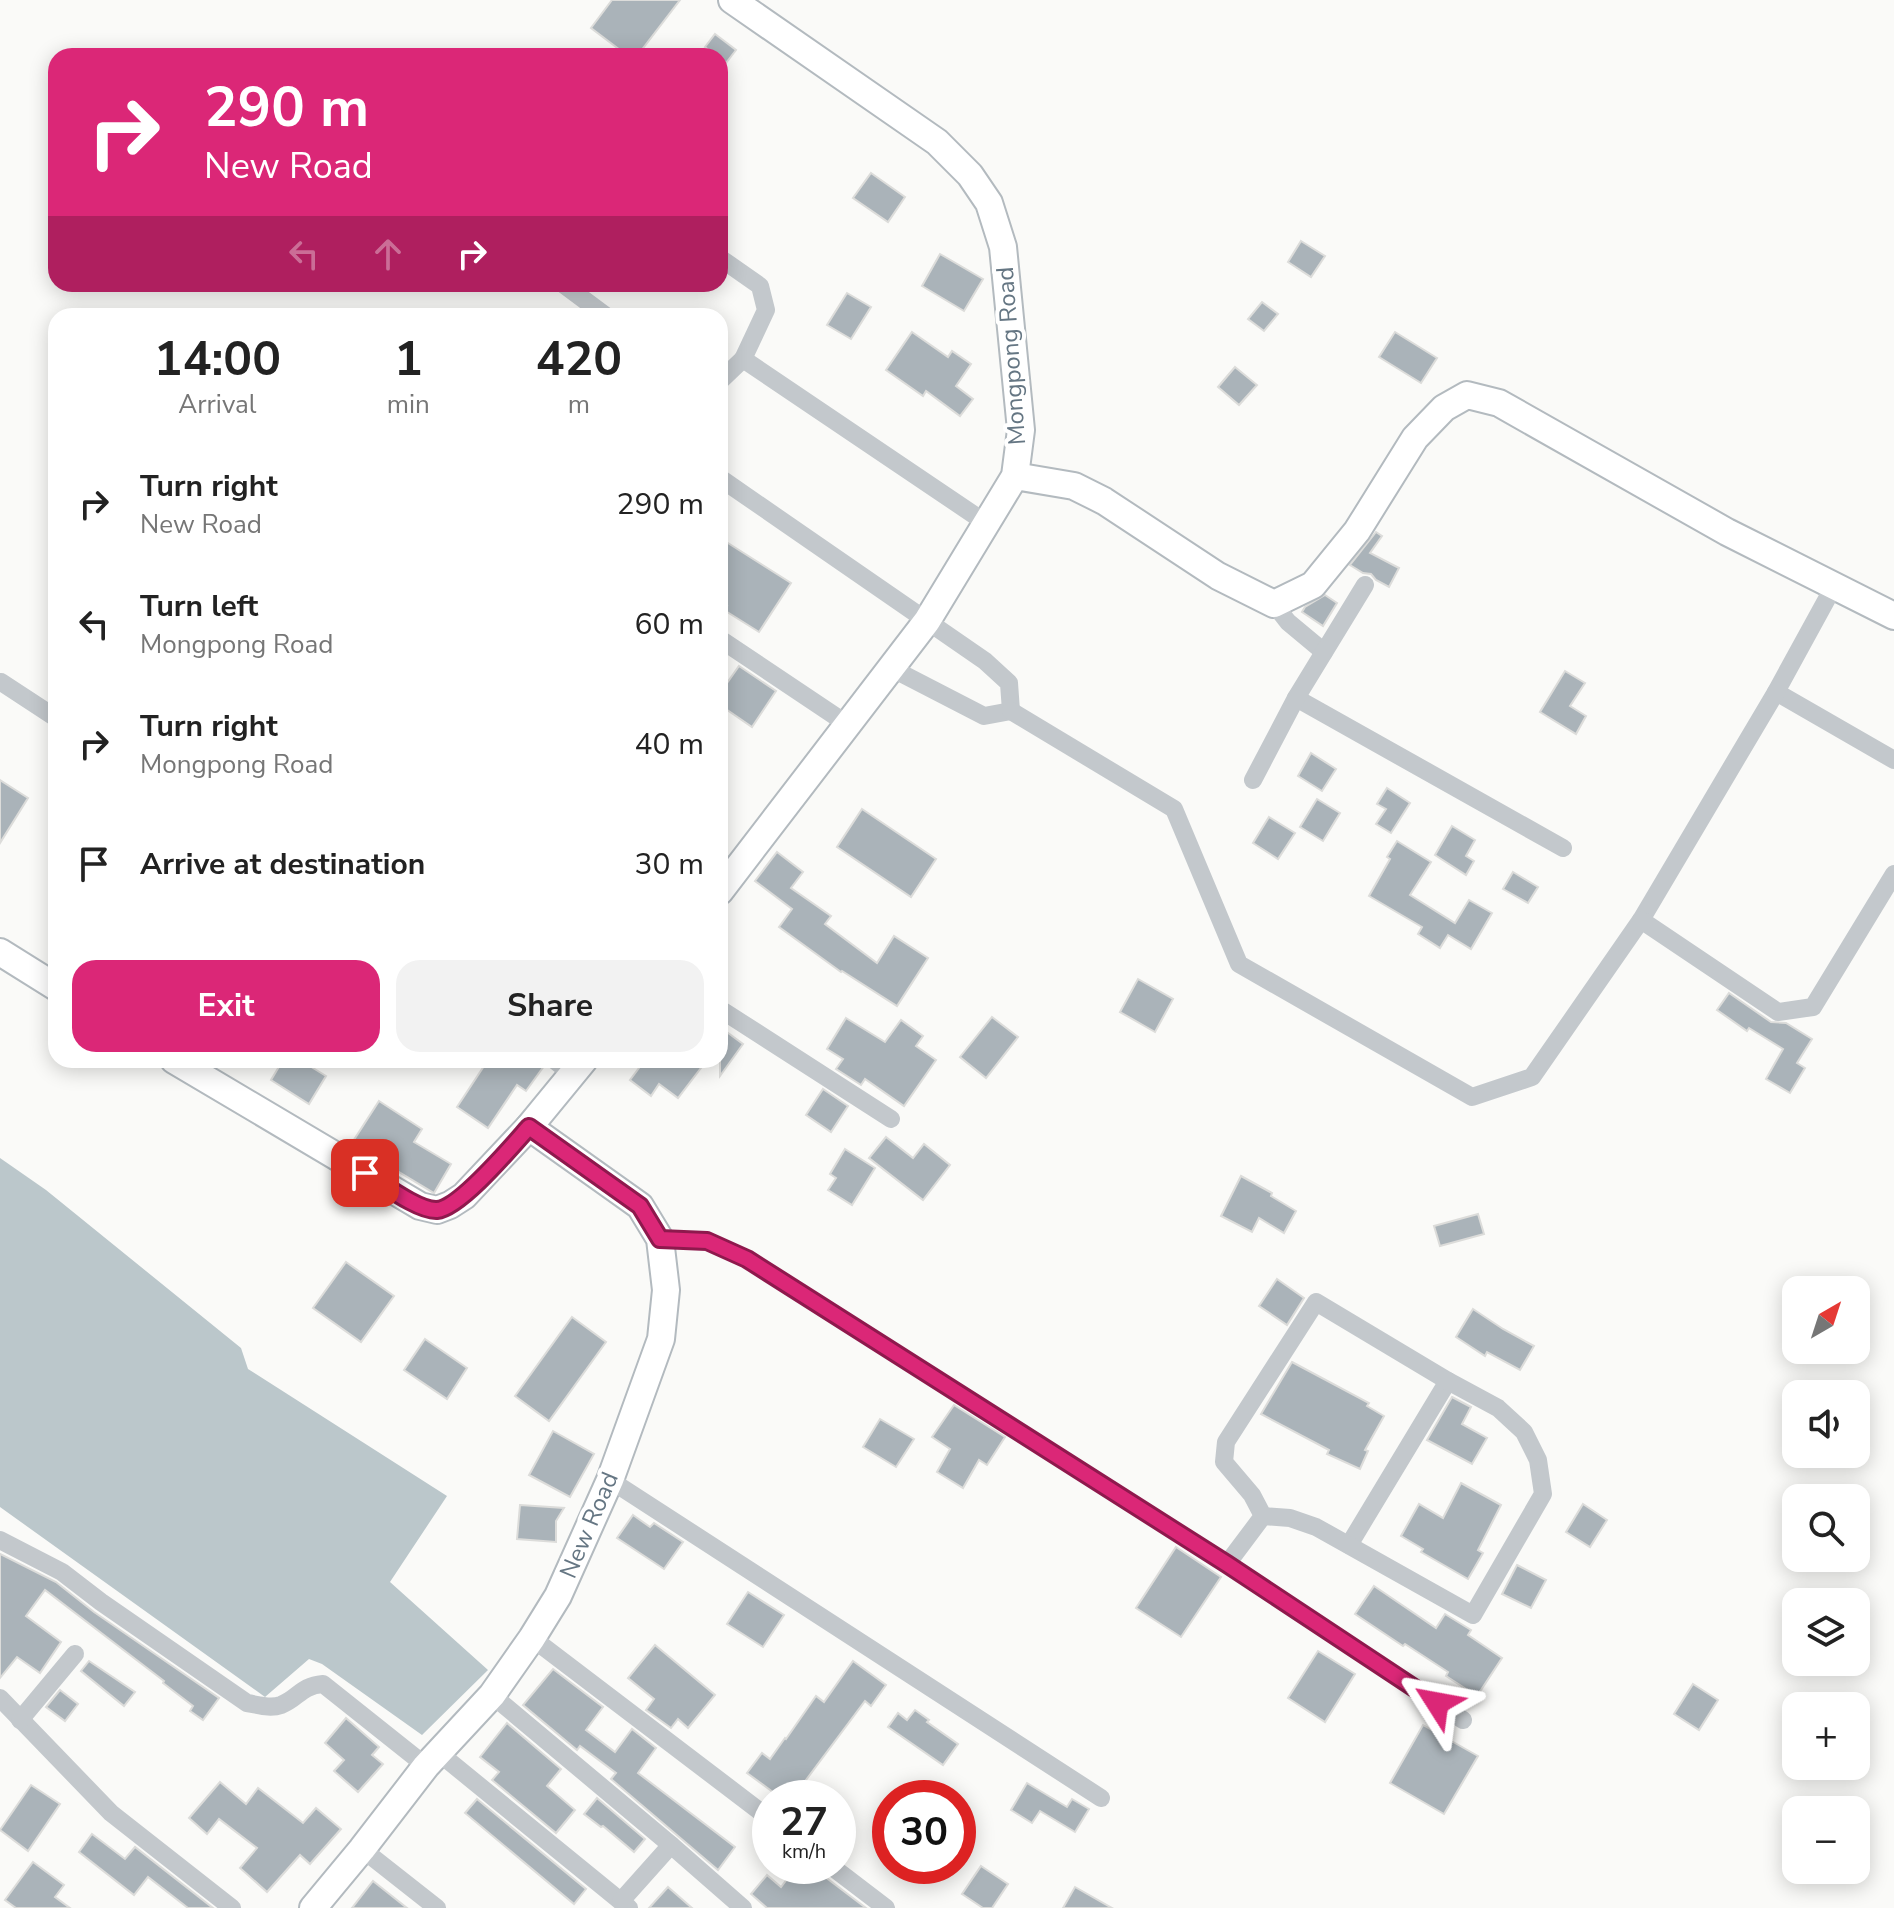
<!DOCTYPE html>
<meta charset="utf-8">
<style>
:root{--surface:#fff;--page:#f2f2f2;--text:#222;--muted:#767676;--accent:#db2777}
body{margin:0;font-family:"Nunito Sans",sans-serif;background:var(--page);color:var(--text);height:100vh;display:flex;flex-direction:column;font-size:30px;white-space:nowrap}
*{box-sizing:border-box;margin:0}
p{font-size:26px;color:var(--muted)}
.icon{flex:none;width:44px;height:44px;fill:none;stroke:currentColor;stroke-width:2;stroke-linecap:round;stroke-linejoin:round}
.map{position:relative;flex:1;overflow:hidden}
.sheet{position:absolute;left:48px;top:308px;width:680px;height:760px;display:flex;flex-direction:column;background:var(--surface);border-radius:24px;box-shadow:0 4px 20px #0003}
.sheet>*{flex:none}
.top-card{position:absolute;left:48px;top:48px;width:680px;height:244px;border-radius:24px;box-shadow:0 4px 20px #0003;background:#db2777;color:#fff;overflow:hidden}
.needle{width:52px;rotate:39deg}
.controls{position:absolute;left:1782px;top:1276px;display:grid;gap:16px}
.controls a{display:grid;place-items:center;width:88px;height:88px;border-radius:16px;background:var(--surface);box-shadow:0 4px 20px #0003;font-size:40px}
.speed{position:absolute;left:752px;top:1780px;display:flex;gap:16px;font-size:40px;font-weight:700;text-align:center}
.speed>*{display:grid;place-content:center;width:104px;height:104px;border-radius:50%;background:var(--surface);box-shadow:0 4px 20px #0003;line-height:1}
.speed small{font-size:20px;font-weight:400}
.speed .limit{border:12px solid #d22;background:#fff;color:#111}
.pin{position:absolute;display:grid;place-items:center;width:68px;height:68px;color:#fff;margin:-34px;border-radius:16px;box-shadow:0 4px 12px #0006}
.me{position:absolute;width:88px;margin:-44px;rotate:304deg;stroke-linejoin:round;filter:drop-shadow(0 0 6px #0008)}
.turn{display:flex;align-items:center;gap:28px;height:168px;padding:0 24px;font-size:36px}
.turn .icon{width:104px;height:104px;stroke-width:2.5}
.turn b{display:block;font-size:56px;line-height:68px}
.lanes{display:flex;align-items:center;height:76px;padding:0 24px;background:#0003;justify-content:center;gap:40px;direction:ltr}
.lanes .off{opacity:.35}
.eta{display:flex;justify-content:space-evenly;align-items:center;height:136px;text-align:center}
.eta b{font-size:48px;font-weight:700;line-height:56px}
.button{display:flex;gap:16px;margin-top:auto;padding:16px 24px}
.button a{flex:1;height:92px;border-radius:24px;background:var(--accent);color:#fff;font-size:32px;font-weight:700;line-height:92px;text-align:center}
.button a+a{background:var(--page);color:var(--text)}
ul{padding:0;list-style:none}
li{display:flex;align-items:center;gap:24px;height:120px;padding:0 24px}
li div{flex:1}
li b{display:block;font-size:30px}
li em{font-style:normal}
.map>svg:first-child{display:block}
.water{fill:#bbc7cb}
.building{fill:#aab3b9;stroke:#dcdcda;stroke-width:2}
.lines{fill:none;stroke-linecap:round;stroke-linejoin:round}
.secondary-casing{stroke:#b3babf;stroke-width:30}
.street{stroke:#c3c8cc;stroke-width:18}
.secondary{stroke:#fff;stroke-width:26}
.route-casing{stroke:#8e194d;stroke-width:20}
.route{stroke:#db2777;stroke-width:14}
.labels{text-anchor:middle;dominant-baseline:central;stroke-width:8;stroke-linejoin:round;paint-order:stroke}
.street-label{font-size:24px;fill:#657683;stroke:#fff}
</style>
<div class="map">
<svg width="1894" height="1908" viewBox="0 0 1894 1908">
<rect width="100%" height="100%" fill="#fafaf8"/>
<path class="water" d="M 0,1158 L 46,1190 L 241,1348 L 248,1369 L 447,1496 L 390,1582 L 488,1670 L 422,1735 L 322,1664 L 309,1659 L 265,1697 L 0,1507 Z"/>
<g class="building">
<path d="M 612,0 L 680,0 L 637,56 L 628,56 L 591,28 Z"/>
<path d="M 715,34 L 736,50 L 726,63 L 720,59 L 720,56 L 716,56 L 705,47 Z"/>
<path d="M 871,173 L 905,197 L 888,222 L 853,198 Z"/>
<path d="M 1301,241 L 1325,256 L 1311,277 L 1288,262 Z"/>
<path d="M 940,254 L 983,279 L 964,311 L 922,286 Z"/>
<path d="M 847,293 L 871,307 L 851,339 L 827,325 Z"/>
<path d="M 1262,302 L 1278,314 L 1264,331 L 1248,319 Z"/>
<path d="M 912,332 L 948,357 L 952,351 L 971,364 L 956,386 L 973,399 L 960,416 L 926,391 L 923,396 L 886,370 Z"/>
<path d="M 1395,332 L 1437,358 L 1421,383 L 1379,357 Z"/>
<path d="M 1235,367 L 1257,385 L 1239,405 L 1218,387 Z"/>
<path d="M 1376,532 L 1382,536 L 1370,553 L 1399,568 L 1389,587 L 1376,580 L 1371,574 L 1363,573 L 1350,565 Z"/>
<path d="M 720,538 L 791,583 L 759,632 L 724,610 L 727,606 L 720,601 Z"/>
<path d="M 1325,595 L 1337,603 L 1323,626 L 1302,612 L 1305,607 Z"/>
<path d="M 739,666 L 776,691 L 752,727 L 720,705 L 720,693 Z"/>
<path d="M 1565,671 L 1585,683 L 1570,706 L 1586,716 L 1576,734 L 1540,712 Z"/>
<path d="M 1311,753 L 1336,769 L 1322,791 L 1298,776 Z"/>
<path d="M 0,780 L 28,798 L 0,843 Z"/>
<path d="M 1387,788 L 1410,803 L 1391,833 L 1376,824 L 1386,809 L 1377,804 Z"/>
<path d="M 1317,799 L 1340,813 L 1323,841 L 1300,827 Z"/>
<path d="M 862,809 L 936,859 L 911,897 L 837,847 Z"/>
<path d="M 1269,817 L 1295,833 L 1278,859 L 1253,843 Z"/>
<path d="M 1452,826 L 1475,840 L 1466,856 L 1474,861 L 1466,875 L 1435,855 Z"/>
<path d="M 1397,841 L 1431,862 L 1410,895 L 1455,923 L 1469,900 L 1492,913 L 1471,949 L 1448,935 L 1440,948 L 1418,934 L 1422,927 L 1369,896 L 1390,859 L 1387,857 Z"/>
<path d="M 777,852 L 803,872 L 791,888 L 831,916 L 825,924 L 877,963 L 894,936 L 928,958 L 897,1006 L 842,971 L 841,972 L 779,927 L 792,909 L 755,881 Z"/>
<path d="M 1513,872 L 1538,887 L 1528,903 L 1503,889 Z"/>
<path d="M 1138,979 L 1173,999 L 1155,1032 L 1120,1012 Z"/>
<path d="M 1729,993 L 1771,1022 L 1786,1023 L 1812,1039 L 1797,1063 L 1805,1068 L 1790,1093 L 1766,1079 L 1783,1049 L 1749,1028 L 1747,1031 L 1717,1010 Z"/>
<path d="M 992,1017 L 1018,1037 L 986,1078 L 960,1057 Z"/>
<path d="M 846,1018 L 885,1042 L 901,1020 L 923,1036 L 916,1046 L 936,1060 L 904,1106 L 865,1079 L 861,1085 L 836,1069 L 843,1059 L 827,1049 Z"/>
<path d="M 720,1027 L 743,1044 L 720,1076 Z"/>
<path d="M 283,1060 L 300,1060 L 326,1076 L 309,1104 L 271,1080 Z"/>
<path d="M 488,1060 L 542,1060 L 544,1066 L 526,1091 L 517,1085 L 488,1128 L 457,1107 Z"/>
<path d="M 645,1060 L 707,1060 L 678,1098 L 659,1084 L 651,1096 L 630,1080 Z"/>
<path d="M 823,1089 L 848,1106 L 831,1132 L 806,1115 Z"/>
<path d="M 379,1101 L 422,1129 L 414,1142 L 451,1164 L 434,1193 L 377,1159 L 376,1161 L 350,1146 Z"/>
<path d="M 886,1137 L 913,1158 L 924,1144 L 950,1165 L 923,1200 L 869,1158 Z"/>
<path d="M 845,1149 L 875,1168 L 852,1205 L 828,1190 L 836,1178 L 830,1174 Z"/>
<path d="M 1241,1176 L 1272,1193 L 1271,1196 L 1296,1211 L 1284,1233 L 1259,1218 L 1252,1232 L 1221,1216 Z"/>
<path d="M 1478,1214 L 1484,1234 L 1440,1246 L 1434,1226 Z"/>
<path d="M 346,1262 L 394,1296 L 361,1342 L 313,1308 Z"/>
<path d="M 1277,1279 L 1304,1298 L 1287,1325 L 1259,1306 Z"/>
<path d="M 1473,1309 L 1503,1329 L 1534,1346 L 1520,1370 L 1487,1352 L 1485,1356 L 1456,1337 Z"/>
<path d="M 572,1317 L 606,1342 L 549,1421 L 515,1396 Z"/>
<path d="M 425,1339 L 467,1368 L 447,1399 L 404,1370 Z"/>
<path d="M 1292,1362 L 1369,1403 L 1367,1406 L 1384,1416 L 1365,1450 L 1368,1451 L 1360,1469 L 1327,1454 L 1329,1450 L 1261,1414 Z"/>
<path d="M 1452,1397 L 1471,1407 L 1462,1424 L 1487,1438 L 1472,1464 L 1427,1440 Z"/>
<path d="M 954,1405 L 1005,1437 L 987,1465 L 979,1460 L 963,1488 L 937,1472 L 950,1449 L 932,1437 Z"/>
<path d="M 880,1419 L 914,1439 L 896,1467 L 863,1447 Z"/>
<path d="M 553,1431 L 594,1454 L 570,1497 L 529,1475 Z"/>
<path d="M 1461,1483 L 1501,1505 L 1478,1550 L 1483,1553 L 1468,1579 L 1421,1552 L 1423,1549 L 1401,1536 L 1419,1504 L 1443,1518 Z"/>
<path d="M 1583,1504 L 1607,1520 L 1590,1547 L 1566,1532 Z"/>
<path d="M 520,1505 L 564,1508 L 556,1521 L 556,1542 L 517,1539 Z"/>
<path d="M 633,1515 L 650,1527 L 654,1523 L 683,1542 L 664,1569 L 617,1538 Z"/>
<path d="M 1176,1547 L 1221,1577 L 1181,1637 L 1136,1608 Z"/>
<path d="M 0,1554 L 56,1582 L 94,1612 L 219,1698 L 203,1720 L 190,1711 L 193,1706 L 163,1683 L 164,1681 L 45,1590 L 26,1616 L 61,1642 L 40,1673 L 17,1657 L 0,1678 Z"/>
<path d="M 1517,1565 L 1546,1580 L 1531,1608 L 1502,1594 Z"/>
<path d="M 1374,1586 L 1436,1628 L 1445,1614 L 1471,1630 L 1468,1635 L 1502,1658 L 1477,1696 L 1446,1676 L 1448,1672 L 1405,1644 L 1403,1646 L 1355,1614 Z"/>
<path d="M 748,1592 L 784,1615 L 763,1647 L 727,1624 Z"/>
<path d="M 655,1645 L 715,1695 L 688,1728 L 678,1719 L 671,1728 L 646,1710 L 654,1699 L 628,1678 Z"/>
<path d="M 1318,1651 L 1355,1674 L 1325,1722 L 1288,1698 Z"/>
<path d="M 89,1661 L 135,1692 L 124,1706 L 81,1671 Z"/>
<path d="M 853,1661 L 886,1685 L 871,1706 L 865,1701 L 803,1784 L 822,1798 L 781,1798 L 747,1773 L 762,1753 L 770,1759 L 785,1738 L 786,1739 L 816,1696 L 824,1702 Z"/>
<path d="M 553,1669 L 603,1707 L 586,1730 L 615,1752 L 632,1729 L 656,1748 L 638,1773 L 735,1847 L 718,1870 L 611,1779 L 616,1773 L 580,1746 L 577,1750 L 523,1705 Z"/>
<path d="M 1693,1684 L 1718,1700 L 1699,1730 L 1674,1714 Z"/>
<path d="M 60,1690 L 78,1704 L 65,1721 L 46,1707 Z"/>
<path d="M 915,1710 L 929,1720 L 927,1722 L 958,1744 L 943,1765 L 888,1727 L 898,1713 L 907,1720 Z"/>
<path d="M 346,1718 L 379,1747 L 372,1755 L 383,1764 L 358,1792 L 334,1771 L 344,1760 L 325,1743 Z"/>
<path d="M 507,1723 L 561,1769 L 547,1786 L 575,1810 L 556,1833 L 492,1780 L 499,1772 L 480,1757 Z"/>
<path d="M 1423,1725 L 1478,1756 L 1444,1814 L 1390,1783 Z"/>
<path d="M 220,1782 L 246,1804 L 258,1788 L 303,1823 L 316,1808 L 341,1829 L 310,1864 L 300,1855 L 267,1892 L 240,1868 L 257,1848 L 219,1819 L 207,1834 L 189,1818 Z"/>
<path d="M 1027,1783 L 1067,1807 L 1072,1799 L 1089,1809 L 1075,1832 L 1040,1811 L 1032,1823 L 1011,1810 Z"/>
<path d="M 31,1785 L 60,1804 L 28,1851 L 0,1830 Z"/>
<path d="M 597,1798 L 645,1839 L 634,1852 L 603,1826 L 601,1827 L 584,1814 Z"/>
<path d="M 477,1799 L 586,1889 L 574,1904 L 465,1813 Z"/>
<path d="M 92,1834 L 125,1859 L 135,1847 L 213,1908 L 188,1908 L 148,1877 L 134,1895 L 79,1852 Z"/>
<path d="M 33,1862 L 64,1885 L 55,1897 L 70,1908 L 16,1908 L 5,1900 Z"/>
<path d="M 797,1866 L 818,1866 L 824,1876 L 866,1908 L 767,1908 L 751,1894 L 767,1875 L 781,1887 Z"/>
<path d="M 981,1866 L 1008,1884 L 992,1908 L 983,1908 L 962,1894 Z"/>
<path d="M 373,1881 L 407,1908 L 352,1908 Z"/>
<path d="M 668,1887 L 692,1908 L 649,1908 Z"/>
<path d="M 1075,1887 L 1112,1908 L 1063,1908 Z"/>
</g>
<g class="lines">
<g class="secondary-casing">
<g id="secondary">
<path d="M 1015,476 L 1074,486 L 1104,501 L 1218,576 L 1274,604 L 1313,585 L 1357,531 L 1415,438 L 1444,408 L 1467,395 L 1499,403 L 1727,532 L 1894,616"/>
<path d="M 720,891 L 927,621 L 1015,476 L 1021,430 L 1003,247 L 989,203 L 970,175 L 937,142 L 732,0"/>
<path d="M 0,952 L 56,987"/>
<path d="M 174,1060 L 420,1206 L 437,1210 L 450,1205 L 464,1196 L 529,1127 L 584,1060"/>
<path d="M 313,1908 L 362,1849 L 426,1766 L 492,1695 L 532,1638 L 558,1596 L 610,1480 L 661,1339 L 666,1290 L 660,1239 L 640,1206 L 529,1127"/>
</g>
</g>
<g class="street">
<path d="M 720,258 L 760,286 L 766,310 L 743,359"/>
<path d="M 563,284 L 606,316"/>
<path d="M 720,381 L 743,359 L 986,523"/>
<path d="M 720,478 L 985,661 L 1009,683 L 1011,711 L 984,716 L 891,668"/>
<path d="M 1274,604 L 1288,622 L 1324,652"/>
<path d="M 720,639 L 847,724"/>
<path d="M 1,682 L 56,718"/>
<path d="M 1776,692 L 1894,760"/>
<path d="M 1296,698 L 1563,848"/>
<path d="M 1011,711 L 1174,809 L 1239,964 L 1472,1097 L 1532,1077 L 1641,920 L 1776,692 L 1834,586"/>
<path d="M 1253,780 L 1296,698 L 1365,585"/>
<path d="M 1641,920 L 1778,1012 L 1813,1007 L 1894,874"/>
<path d="M 720,1009 L 891,1119"/>
<path d="M 554,1060 L 572,1074"/>
<path d="M 660,1239 L 707,1241 L 747,1259 L 1227,1564 L 1463,1720"/>
<path d="M 610,1480 L 1101,1798"/>
<path d="M 0,1540 L 62,1572 L 101,1602 L 247,1703 C 259,1705 270,1709 281,1705 C 299,1698 300,1686 323,1684 L 426,1766"/>
<path d="M 1349,1545 L 1448,1381"/>
<path d="M 1227,1564 L 1263,1516 L 1290,1518 L 1316,1527 L 1473,1615 L 1543,1494 L 1538,1460 L 1524,1432 L 1498,1408 L 1448,1381 L 1316,1302 L 1226,1442 L 1224,1462 L 1252,1495 L 1263,1516"/>
<path d="M 532,1638 L 770,1819"/>
<path d="M 492,1695 L 671,1845 L 743,1908"/>
<path d="M 0,1698 L 111,1813 L 232,1908"/>
<path d="M 20,1720 L 75,1654"/>
<path d="M 439,1753 L 629,1908"/>
<path d="M 362,1849 L 437,1908"/>
<path d="M 831,1866 L 886,1908"/>
<path d="M 621,1901 L 671,1845"/>
</g>
<use href="#secondary" class="secondary"/>
</g>
<g class="lines">
<g class="route-casing">
<path id="route" d="M 365,1173 C 382,1183 418,1211 437,1210 C 460,1208 512,1146 529,1127 L 640,1206 L 660,1239 L 707,1241 L 747,1259 L 1227,1564 L 1437,1703"/>
</g>
<use href="#route" class="route"/>
</g>
<g class="labels">
<g class="street-label">
<text transform="translate(1011 356) rotate(-94)">Mongpong Road</text>
<text transform="translate(589 1525) rotate(-67)">New Road</text>
</g>
</g>
</svg>
<div class="controls">
<a><svg class="needle" viewBox="-14 -14 28 28"><path d="M0-13l5 13h-10z" fill="#e53935"/><path d="M0 13l5-13h-10z" fill="#767676"/></svg></a>
<a><svg class="icon" aria-label="sound" viewBox="0 0 24 24"><path d="M4 9h4l5-4v14l-5-4H4zM17 9q2 3 0 6"/></svg></a>
<a><svg class="icon" aria-label="search" viewBox="0 0 24 24"><circle cx="10" cy="10" r="6"/><path d="M15 15l6 6"/></svg></a>
<a><svg class="icon" aria-label="layers" viewBox="0 0 24 24"><path d="M12 4l9 5-9 5-9-5zM3 14l9 5 9-5"/></svg></a>
<a>+</a>
<a>−</a>
</div>
<div class="speed"><div>27<small>km/h</small></div><div class="limit">30</div></div>
<div class="pin" style="left:365px;top:1173px;background:#d93025"><svg class="icon" aria-label="arrive" viewBox="0 0 24 24"><path d="M6 21V4h12l-3 4 3 4H6"/></svg></div>
<svg class="me" style="left:1437px;top:1703px" viewBox="-20 -20 40 40"><path d="M0-17L14 15 0 8-14 15z" fill="#db2777" stroke="#fff" stroke-width="4"/></svg>
<div class="top-card">
<div class="turn"><svg class="icon" aria-label="right" viewBox="0 0 24 24"><path d="M7 20v-9h11M14 6l5 5-5 5"/></svg><div><b>290 m</b>New Road</div></div>
<div class="lanes"><svg class="icon off" aria-label="left" viewBox="0 0 24 24"><path d="M17 20v-9H6M10 6l-5 5 5 5"/></svg><svg class="icon off" aria-label="ahead" viewBox="0 0 24 24"><path d="M12 20V5M6 11l6-6 6 6"/></svg><svg class="icon" aria-label="right" viewBox="0 0 24 24"><path d="M7 20v-9h11M14 6l5 5-5 5"/></svg></div>
</div>
<section class="sheet">
<div class="eta">
<div><b>14:00</b><p>Arrival</p></div>
<div><b>1</b><p>min</p></div>
<div><b>420</b><p>m</p></div>
</div>
<ul>
<li><svg class="icon" aria-label="right" viewBox="0 0 24 24"><path d="M7 20v-9h11M14 6l5 5-5 5"/></svg><div><b>Turn right</b><p>New Road</p></div><em>290 m</em></li>
<li><svg class="icon" aria-label="left" viewBox="0 0 24 24"><path d="M17 20v-9H6M10 6l-5 5 5 5"/></svg><div><b>Turn left</b><p>Mongpong Road</p></div><em>60 m</em></li>
<li><svg class="icon" aria-label="right" viewBox="0 0 24 24"><path d="M7 20v-9h11M14 6l5 5-5 5"/></svg><div><b>Turn right</b><p>Mongpong Road</p></div><em>40 m</em></li>
<li><svg class="icon" aria-label="arrive" viewBox="0 0 24 24"><path d="M6 21V4h12l-3 4 3 4H6"/></svg><div><b>Arrive at destination</b></div><em>30 m</em></li>
</ul>
<div class="button"><a>Exit</a><a>Share</a></div>
</section>
</div>
